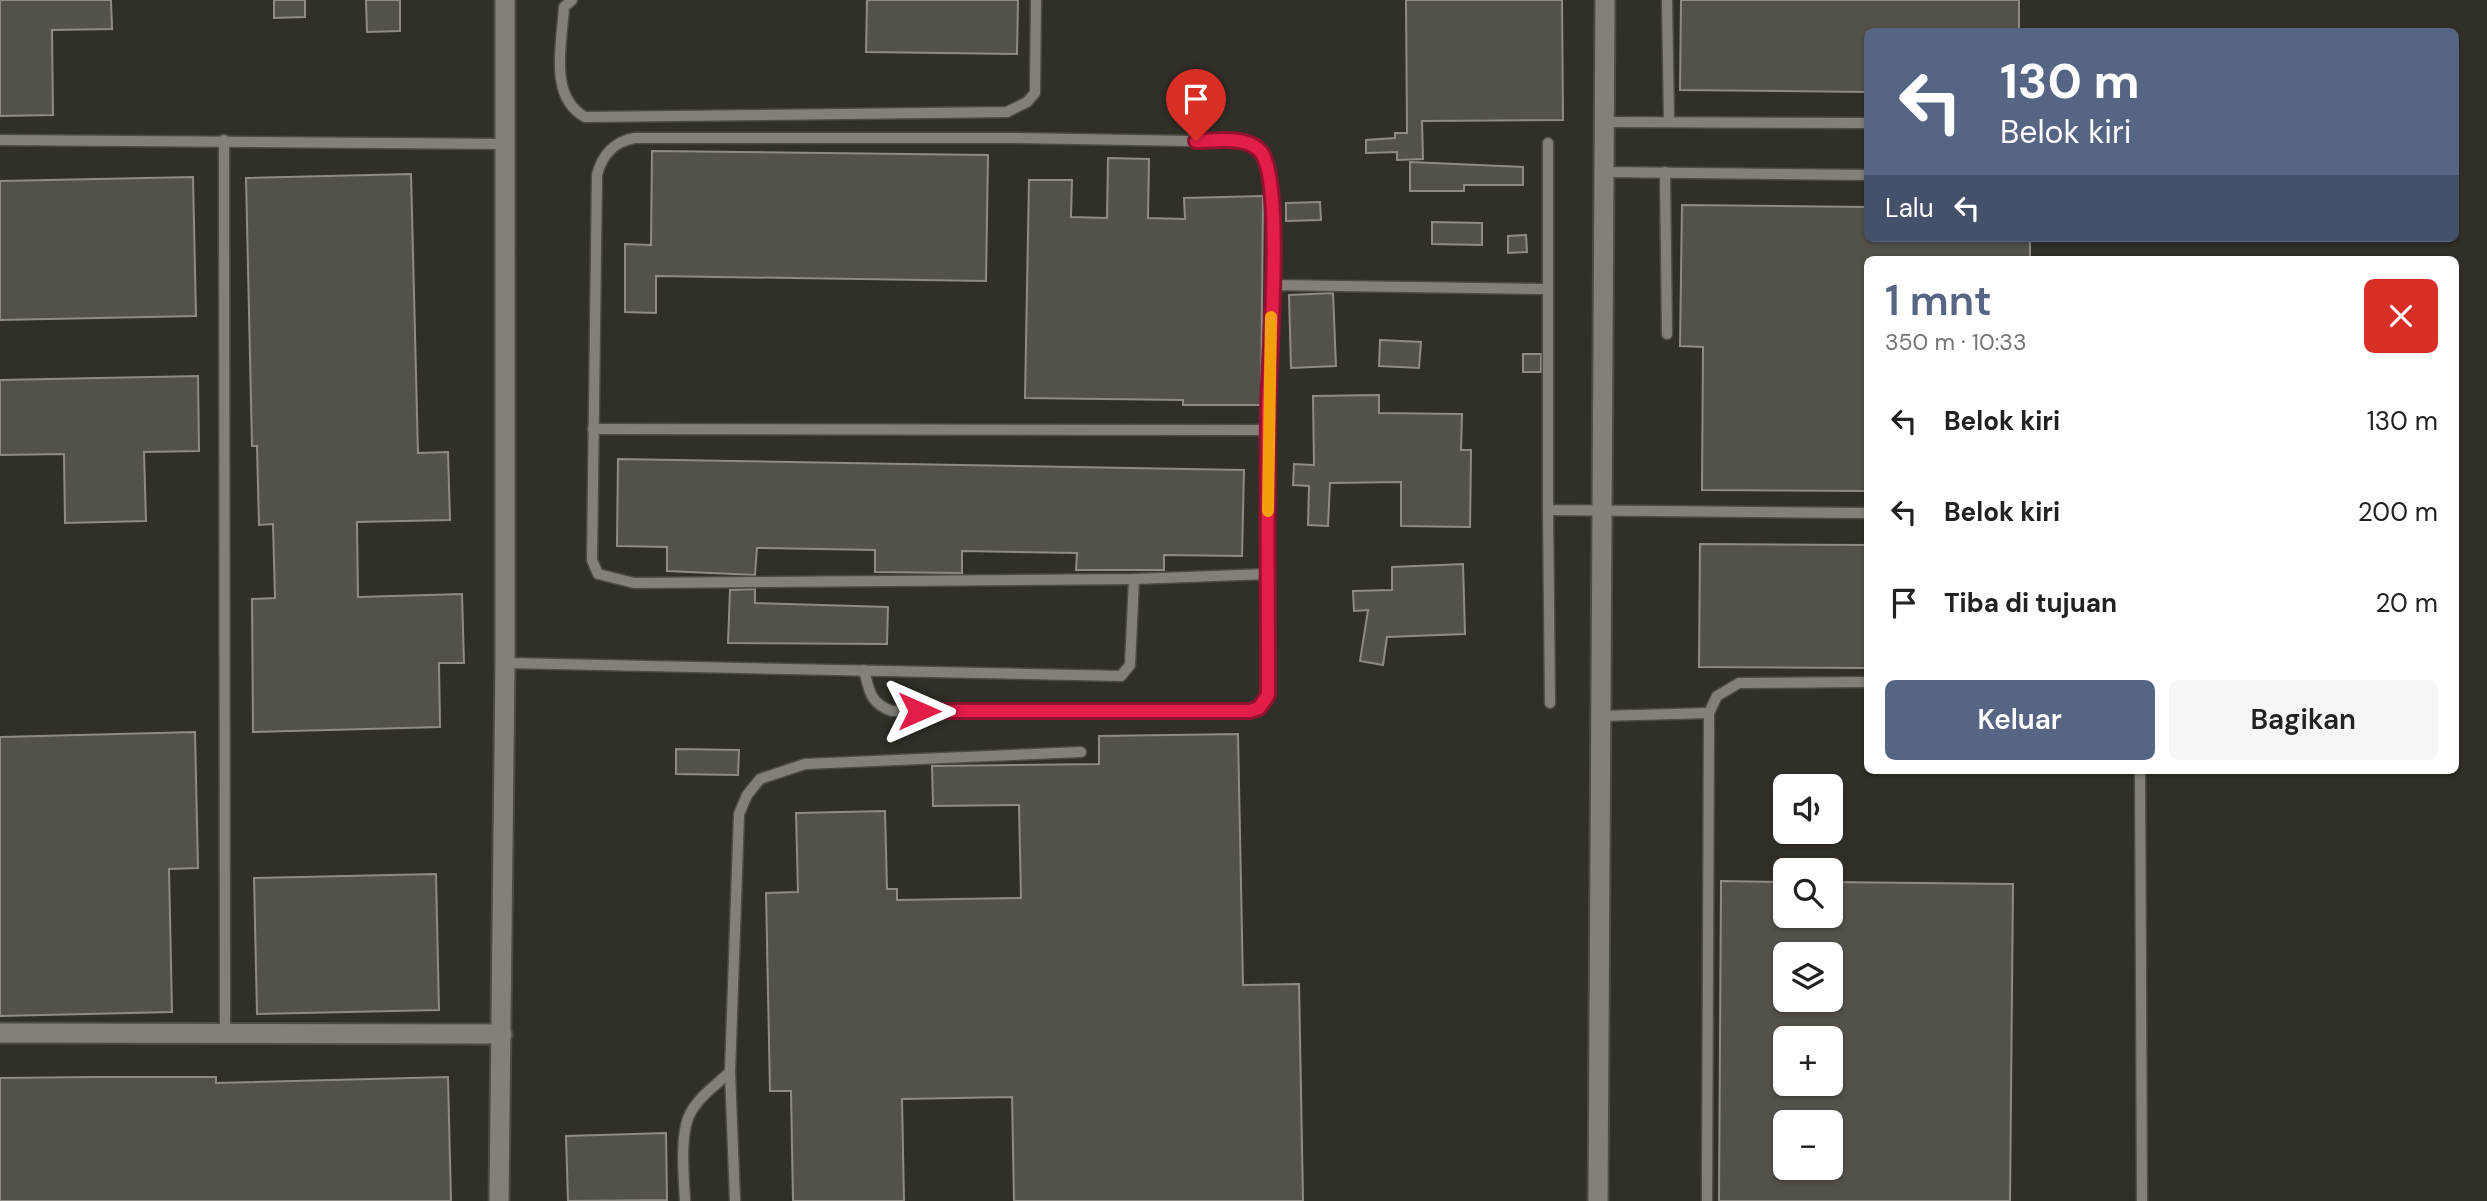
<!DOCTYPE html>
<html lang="id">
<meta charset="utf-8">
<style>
:root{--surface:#fff;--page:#f6f6f6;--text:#222;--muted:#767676;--accent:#576585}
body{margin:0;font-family:"DM Sans",sans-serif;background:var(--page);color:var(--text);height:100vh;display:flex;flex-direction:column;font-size:26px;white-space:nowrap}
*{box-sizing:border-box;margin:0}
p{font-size:23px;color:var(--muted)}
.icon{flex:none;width:38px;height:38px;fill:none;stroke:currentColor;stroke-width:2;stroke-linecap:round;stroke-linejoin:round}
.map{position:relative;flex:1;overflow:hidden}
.side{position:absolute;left:1864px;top:256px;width:595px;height:518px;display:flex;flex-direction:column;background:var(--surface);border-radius:10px;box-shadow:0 2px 5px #0004}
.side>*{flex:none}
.guide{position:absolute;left:1864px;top:28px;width:595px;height:214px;border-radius:10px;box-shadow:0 2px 5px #0004;background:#576585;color:#fff;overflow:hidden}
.tools{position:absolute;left:1773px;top:774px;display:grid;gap:14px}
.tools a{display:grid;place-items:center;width:70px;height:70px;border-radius:10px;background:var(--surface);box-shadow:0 2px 5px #0004;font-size:35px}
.pin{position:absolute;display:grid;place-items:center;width:60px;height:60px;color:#fff;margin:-72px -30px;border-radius:50% 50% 50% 0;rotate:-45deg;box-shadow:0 0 7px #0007}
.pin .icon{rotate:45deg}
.me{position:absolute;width:77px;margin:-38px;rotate:90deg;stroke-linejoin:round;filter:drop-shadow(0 0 5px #0008)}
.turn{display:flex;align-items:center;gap:24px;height:147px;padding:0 21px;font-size:32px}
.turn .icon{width:91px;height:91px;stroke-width:2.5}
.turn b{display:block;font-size:49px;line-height:60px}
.then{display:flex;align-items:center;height:66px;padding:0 21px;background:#0003;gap:14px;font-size:26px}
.round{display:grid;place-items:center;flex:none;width:74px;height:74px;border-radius:10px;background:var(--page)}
.head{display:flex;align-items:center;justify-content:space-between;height:119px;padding:0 21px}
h1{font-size:42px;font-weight:600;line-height:52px;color:var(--accent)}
.button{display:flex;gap:14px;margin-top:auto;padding:14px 21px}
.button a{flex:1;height:80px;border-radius:10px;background:var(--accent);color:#fff;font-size:28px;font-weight:600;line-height:80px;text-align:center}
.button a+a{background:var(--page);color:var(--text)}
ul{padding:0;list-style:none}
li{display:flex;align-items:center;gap:21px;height:91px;padding:0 21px}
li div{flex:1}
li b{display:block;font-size:26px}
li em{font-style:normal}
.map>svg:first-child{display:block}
.building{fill:#54514a;stroke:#8f8b84;stroke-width:2;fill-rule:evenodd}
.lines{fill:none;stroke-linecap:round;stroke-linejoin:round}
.service-casing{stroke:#4e4b47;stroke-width:13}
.minor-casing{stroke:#4e4b47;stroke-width:23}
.service{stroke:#848079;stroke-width:10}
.minor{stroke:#848079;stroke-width:19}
.route-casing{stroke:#92132f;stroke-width:18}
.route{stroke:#e11d48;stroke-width:12}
.slow{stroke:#f59e0b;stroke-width:12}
</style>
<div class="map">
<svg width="2487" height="1201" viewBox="0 0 2487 1201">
<rect width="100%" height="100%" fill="#322f29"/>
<g class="building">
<path d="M 0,0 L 111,0 L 112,29 L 52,30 L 53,115 L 0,116 Z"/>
<path d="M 274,0 L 305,0 L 305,17 L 274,18 Z"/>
<path d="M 366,0 L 400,0 L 400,31 L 367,32 Z"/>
<path d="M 867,0 L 1018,0 L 1017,54 L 866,52 Z"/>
<path d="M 1406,0 L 1562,0 L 1563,120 L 1422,121 L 1423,159 L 1397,160 L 1397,152 L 1366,153 L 1366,140 L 1395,138 L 1395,133 L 1407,133 Z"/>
<path d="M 1681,0 L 2019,0 L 2019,32 L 1867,32 L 1867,92 L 1680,90 Z"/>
<path d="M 652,151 L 988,155 L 986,281 L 656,276 L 656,313 L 625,312 L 625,244 L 651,245 Z"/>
<path d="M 1108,158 L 1149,159 L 1148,218 L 1185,219 L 1184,198 L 1263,196 L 1261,405 L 1183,405 L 1183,400 L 1025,398 L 1029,180 L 1072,180 L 1071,217 L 1107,218 Z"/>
<path d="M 1410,162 L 1523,167 L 1523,185 L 1464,185 L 1464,191 L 1410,191 Z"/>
<path d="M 411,174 L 418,453 L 448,452 L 450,520 L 357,522 L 358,597 L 462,594 L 464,663 L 439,663 L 440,727 L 253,732 L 252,599 L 275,598 L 273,524 L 259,525 L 257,446 L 252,446 L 246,178 Z"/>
<path d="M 193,177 L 196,316 L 0,320 L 0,181 Z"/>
<path d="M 1320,202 L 1321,220 L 1286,221 L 1286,203 Z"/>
<path d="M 1682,205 L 1867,207 L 1867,238 L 2030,238 L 2030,259 L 1867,259 L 1867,491 L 1702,490 L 1703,347 L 1680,346 Z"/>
<path d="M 1432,222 L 1482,223 L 1482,245 L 1432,244 Z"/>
<path d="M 1526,235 L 1527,252 L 1508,253 L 1508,236 Z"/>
<path d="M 1333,293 L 1336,366 L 1291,368 L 1289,295 Z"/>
<path d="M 1380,340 L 1421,342 L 1419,368 L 1379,366 Z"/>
<rect x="1523" y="354" width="18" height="18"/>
<path d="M 198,376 L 199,451 L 144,452 L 146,521 L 65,523 L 64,454 L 0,455 L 0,380 Z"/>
<path d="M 1379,395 L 1379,413 L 1462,414 L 1461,450 L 1471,450 L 1470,527 L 1401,526 L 1401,482 L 1330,483 L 1328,526 L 1308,525 L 1309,486 L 1293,485 L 1294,464 L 1314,465 L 1313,396 Z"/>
<path d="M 618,459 L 1244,470 L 1242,556 L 1164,555 L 1164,570 L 1076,570 L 1077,553 L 962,551 L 962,573 L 875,572 L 875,550 L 757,548 L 755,575 L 667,571 L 667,547 L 617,546 Z"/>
<path d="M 1700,544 L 1867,545 L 1867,668 L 1699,667 Z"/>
<path d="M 1463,564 L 1465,634 L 1387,637 L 1383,665 L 1360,661 L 1368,610 L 1354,611 L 1353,591 L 1392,590 L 1392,567 Z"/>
<path d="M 755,589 L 755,603 L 888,607 L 887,644 L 728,643 L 730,590 Z"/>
<path d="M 195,732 L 198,868 L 169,869 L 172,1012 L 0,1016 L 0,737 Z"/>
<path d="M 1238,734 L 1243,985 L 1299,984 L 1303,1201 L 1014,1201 L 1012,1097 L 902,1099 L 904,1201 L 793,1201 L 791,1091 L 770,1091 L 766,893 L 798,892 L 796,813 L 885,811 L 887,889 L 897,889 L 897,900 L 1021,898 L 1019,805 L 933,806 L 932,766 L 1099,764 L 1099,736 Z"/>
<path d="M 676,749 L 739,750 L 738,775 L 676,774 Z"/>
<path d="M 436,874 L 439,1010 L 257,1014 L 254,878 Z"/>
<path d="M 1721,881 L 1785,882 L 1785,915 L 1830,915 L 1830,882 L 2013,884 L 2010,1201 L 1719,1201 ZM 1785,954 L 1830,954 L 1830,999 L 1785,999 ZM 1785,1038 L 1830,1038 L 1830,1083 L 1785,1083 ZM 1785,1122 L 1830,1122 L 1830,1167 L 1785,1167 Z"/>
<path d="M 95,1077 L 216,1077 L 216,1083 L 448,1077 L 451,1201 L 0,1201 L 0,1078 Z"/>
<path d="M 666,1133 L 667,1200 L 568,1201 L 566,1136 Z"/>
</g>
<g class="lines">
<g class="service-casing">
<g id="service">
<path d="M 572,0 L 564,7 C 562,44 548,96 585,117 L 1007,112 L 1027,102 L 1035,93 L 1036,0"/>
<path d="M 1667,0 L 1669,120"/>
<path d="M 1604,122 L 1867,123"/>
<path d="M 0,140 L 505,144"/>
<path d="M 224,140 L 225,1033"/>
<path d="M 1548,143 L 1548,510 L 1867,513"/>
<path d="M 1604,172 L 1867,175"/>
<path d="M 1665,172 L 1667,334"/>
<path d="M 1272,285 L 1548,289"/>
<path d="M 593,429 L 1268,430"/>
<path d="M 1548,510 L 1550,703"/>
<path d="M 505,663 L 1121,676 L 1130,665 L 1134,579"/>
<path d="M 864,670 C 869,690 870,704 892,711 L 1250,711 L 1259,708 L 1268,695 L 1268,410 L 1273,213 L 1268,167 L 1263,154 L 1249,142 L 1011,138 L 635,138 C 615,141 602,155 597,175 L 592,560 L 598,574 L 634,583 L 1134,579 L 1268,574"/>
<path d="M 1709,713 L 1717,696 L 1739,683 L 1867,682"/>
<path d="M 1601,716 L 1709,713 L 1707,1201"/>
<path d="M 2140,770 L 2142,1201"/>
<path d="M 685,1201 C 684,1178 679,1132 691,1112 C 700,1096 717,1084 730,1072"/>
<path d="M 735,1201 L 730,1072 L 739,814 L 747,795 L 760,779 L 805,764 L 1081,752"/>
</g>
</g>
<g class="minor-casing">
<g id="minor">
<path d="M 0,1033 L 502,1034"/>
<path d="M 499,1201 L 505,663 L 505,0"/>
<path d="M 1598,1201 L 1605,0"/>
</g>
</g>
<use href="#service" class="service"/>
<use href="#minor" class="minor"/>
</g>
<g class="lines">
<g class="route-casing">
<path id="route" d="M 919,711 L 1250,711 L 1259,708 L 1268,695 C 1268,600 1267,505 1268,409 C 1269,363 1284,182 1261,152 C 1248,135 1215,141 1196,141"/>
</g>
<use href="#route" class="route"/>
<path class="slow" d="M 1268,511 L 1271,317"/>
</g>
</svg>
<div class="tools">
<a><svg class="icon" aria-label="sound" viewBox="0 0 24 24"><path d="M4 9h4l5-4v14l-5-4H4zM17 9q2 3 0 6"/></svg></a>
<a><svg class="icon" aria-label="search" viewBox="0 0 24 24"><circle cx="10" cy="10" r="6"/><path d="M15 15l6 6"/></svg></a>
<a><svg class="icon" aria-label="layers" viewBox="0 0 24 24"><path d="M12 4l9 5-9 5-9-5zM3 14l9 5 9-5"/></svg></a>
<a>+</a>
<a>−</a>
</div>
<div class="pin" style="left:1196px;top:141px;background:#d93025"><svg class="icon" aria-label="arrive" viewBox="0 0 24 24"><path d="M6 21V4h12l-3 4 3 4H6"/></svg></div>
<svg class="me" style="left:919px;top:711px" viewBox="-20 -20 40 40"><path d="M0-17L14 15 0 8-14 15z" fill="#e11d48" stroke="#fff" stroke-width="4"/></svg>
<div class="guide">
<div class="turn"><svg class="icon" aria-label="left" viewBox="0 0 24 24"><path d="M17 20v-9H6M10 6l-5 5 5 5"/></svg><div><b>130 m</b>Belok kiri</div></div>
<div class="then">Lalu<svg class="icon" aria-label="left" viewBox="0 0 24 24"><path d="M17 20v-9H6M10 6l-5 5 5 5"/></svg></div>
</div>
<section class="side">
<div class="head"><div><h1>1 mnt</h1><p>350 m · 10:33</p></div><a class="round" style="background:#d93025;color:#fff"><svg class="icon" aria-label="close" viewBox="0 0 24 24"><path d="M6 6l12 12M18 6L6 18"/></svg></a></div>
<ul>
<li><svg class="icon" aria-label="left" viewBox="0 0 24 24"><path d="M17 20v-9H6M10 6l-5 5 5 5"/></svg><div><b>Belok kiri</b></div><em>130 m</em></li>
<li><svg class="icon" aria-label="left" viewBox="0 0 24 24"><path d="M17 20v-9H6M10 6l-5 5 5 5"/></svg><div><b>Belok kiri</b></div><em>200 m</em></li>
<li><svg class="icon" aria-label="arrive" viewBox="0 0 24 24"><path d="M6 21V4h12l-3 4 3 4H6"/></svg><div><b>Tiba di tujuan</b></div><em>20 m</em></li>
</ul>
<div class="button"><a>Keluar</a><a>Bagikan</a></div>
</section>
</div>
